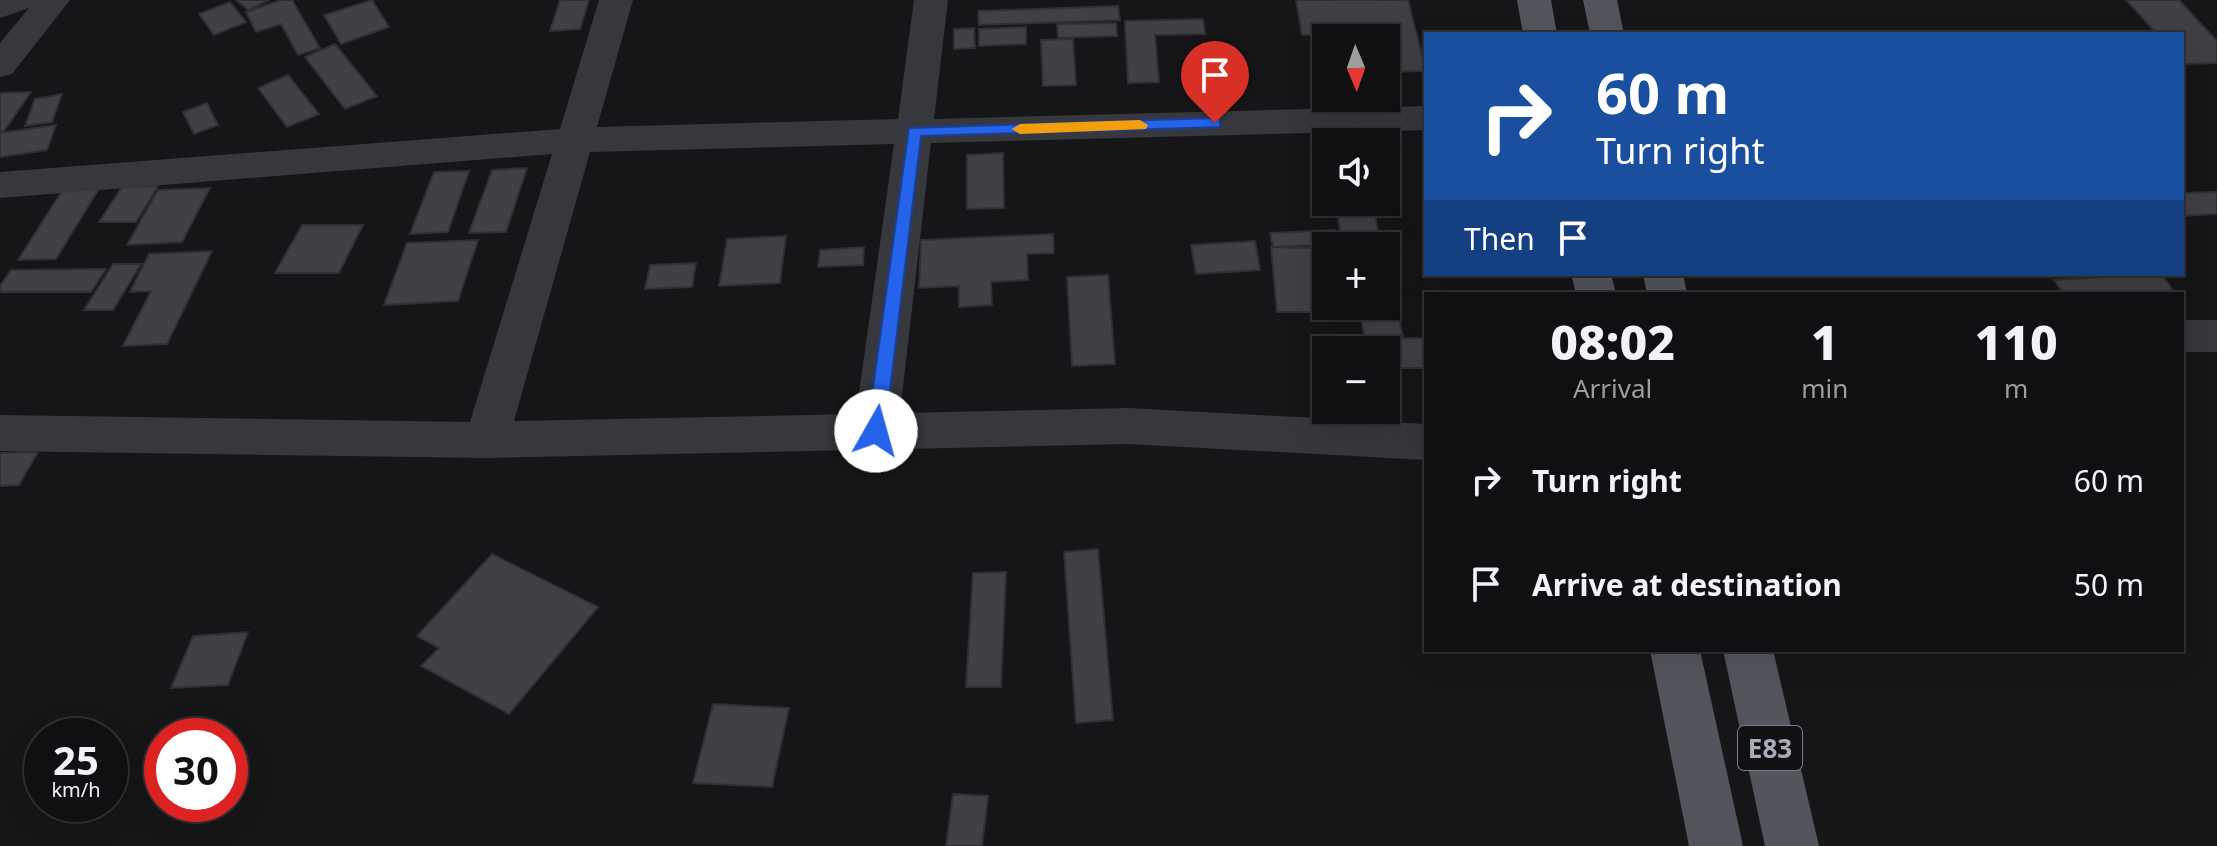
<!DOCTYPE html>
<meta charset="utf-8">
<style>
:root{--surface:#101012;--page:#1e1e20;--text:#f1f3f6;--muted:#9c9d9f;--line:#303032}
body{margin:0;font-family:"Noto Sans",sans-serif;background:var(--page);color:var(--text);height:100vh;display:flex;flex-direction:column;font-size:30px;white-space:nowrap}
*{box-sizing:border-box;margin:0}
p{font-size:26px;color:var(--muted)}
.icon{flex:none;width:44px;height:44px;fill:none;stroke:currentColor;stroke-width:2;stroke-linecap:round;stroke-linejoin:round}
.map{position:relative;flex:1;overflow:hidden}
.sheet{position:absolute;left:1424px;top:292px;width:760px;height:360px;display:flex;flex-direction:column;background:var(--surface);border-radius:0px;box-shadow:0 8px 32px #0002,0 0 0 2px var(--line)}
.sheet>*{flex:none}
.guide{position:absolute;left:1424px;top:32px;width:760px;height:244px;border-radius:0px;box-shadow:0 8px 32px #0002,0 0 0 2px var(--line);background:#1a4fa0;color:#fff;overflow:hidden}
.needle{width:52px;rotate:178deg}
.controls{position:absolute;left:1312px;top:24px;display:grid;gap:16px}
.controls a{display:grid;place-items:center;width:88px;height:88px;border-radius:0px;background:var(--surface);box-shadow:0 8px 32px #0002,0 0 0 2px var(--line);font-size:40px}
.speed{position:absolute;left:24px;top:718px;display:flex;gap:16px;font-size:40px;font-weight:700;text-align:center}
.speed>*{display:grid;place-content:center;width:104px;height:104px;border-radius:50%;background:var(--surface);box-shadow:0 8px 32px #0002,0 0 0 2px var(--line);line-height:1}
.speed small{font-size:20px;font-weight:400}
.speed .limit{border:12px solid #d22;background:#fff;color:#111}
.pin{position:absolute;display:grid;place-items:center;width:68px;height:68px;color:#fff;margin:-82px -34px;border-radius:50% 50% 50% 0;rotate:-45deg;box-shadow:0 0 8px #0007}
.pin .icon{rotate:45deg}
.me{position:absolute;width:88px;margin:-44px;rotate:7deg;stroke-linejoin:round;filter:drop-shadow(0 0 6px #0008)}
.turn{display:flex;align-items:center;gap:28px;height:168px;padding:0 40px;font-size:36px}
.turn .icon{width:104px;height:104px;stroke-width:2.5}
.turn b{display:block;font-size:56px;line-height:68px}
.then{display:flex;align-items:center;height:76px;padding:0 40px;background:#0003;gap:16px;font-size:30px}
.eta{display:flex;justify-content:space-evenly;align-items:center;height:136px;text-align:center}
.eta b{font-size:48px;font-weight:800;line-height:56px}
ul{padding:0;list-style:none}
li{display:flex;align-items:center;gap:24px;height:104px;padding:0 40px}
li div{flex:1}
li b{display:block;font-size:30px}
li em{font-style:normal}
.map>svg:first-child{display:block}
.building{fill:#404145;stroke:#303034;stroke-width:2}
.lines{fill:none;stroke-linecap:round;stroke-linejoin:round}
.minor{fill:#37383d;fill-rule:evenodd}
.major{fill:#53555c;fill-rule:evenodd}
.route{fill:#2563eb;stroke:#184099;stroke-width:2}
.slow{fill:#f59e0b}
.labels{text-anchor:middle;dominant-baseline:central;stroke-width:6;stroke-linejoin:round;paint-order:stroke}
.shield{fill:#111113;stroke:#7b7e86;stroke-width:2}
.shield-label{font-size:26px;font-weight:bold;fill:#a8adb8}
</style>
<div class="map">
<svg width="2217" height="846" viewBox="0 0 2217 846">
<rect width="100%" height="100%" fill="#161618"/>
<g class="building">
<path d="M 236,0 L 269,0 L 248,10 Z"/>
<path d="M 281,0 L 292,0 L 320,48 L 298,55 L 281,24 L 256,32 L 246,12 Z"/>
<path d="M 372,0 L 389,27 L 341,44 L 324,15 Z"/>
<path d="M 560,0 L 589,0 L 580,29 L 550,31 Z"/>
<path d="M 1296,0 L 1408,0 L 1426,71 L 1386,72 L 1386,38 L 1353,38 L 1352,34 L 1302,35 Z"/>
<path d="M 2126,0 L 2179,0 L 2217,41 L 2217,63 L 2184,64 L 2182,34 L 2157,34 Z"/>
<path d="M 230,2 L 246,22 L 214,35 L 199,14 Z"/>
<path d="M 1118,6 L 1120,20 L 979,25 L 978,11 Z"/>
<path d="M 1203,19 L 1205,34 L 1155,35 L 1159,82 L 1128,83 L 1125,21 Z"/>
<path d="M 1116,23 L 1117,36 L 1058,38 L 1057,24 Z"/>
<path d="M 1026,27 L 1026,44 L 979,46 L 979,29 Z"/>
<path d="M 974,28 L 975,48 L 954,49 L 954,29 Z"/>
<path d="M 1073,39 L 1076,85 L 1043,86 L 1041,40 Z"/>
<path d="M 335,44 L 377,96 L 345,109 L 305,57 Z"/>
<path d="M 288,75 L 319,114 L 287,127 L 258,88 Z"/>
<path d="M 31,92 L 4,131 L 0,132 L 0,93 Z"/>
<path d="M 62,94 L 52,122 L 25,126 L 35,99 Z"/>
<path d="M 207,103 L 218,125 L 194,134 L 183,112 Z"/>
<path d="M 56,125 L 47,150 L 0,157 L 0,133 Z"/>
<path d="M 1003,153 L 1004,208 L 967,209 L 967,155 Z"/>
<path d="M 527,168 L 506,232 L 469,233 L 492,170 Z"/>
<path d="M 469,171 L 448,232 L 410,234 L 434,172 Z"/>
<path d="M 158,186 L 136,222 L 99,222 L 122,187 Z"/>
<path d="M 100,187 L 56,259 L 18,260 L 64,188 Z"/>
<path d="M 210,188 L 182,242 L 127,245 L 158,190 Z"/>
<path d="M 2217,192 L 2217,214 L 2182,216 L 2182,193 Z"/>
<path d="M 1336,202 L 1373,202 L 1379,238 L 1341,238 Z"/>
<path d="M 302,225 L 363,225 L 339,273 L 275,273 Z"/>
<path d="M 1335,230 L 1338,244 L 1273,247 L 1270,233 Z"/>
<path d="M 1053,234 L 1054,253 L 1027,254 L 1028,280 L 991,282 L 992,305 L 959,307 L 959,286 L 919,288 L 921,240 Z"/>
<path d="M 786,236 L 780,283 L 719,286 L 727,239 Z"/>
<path d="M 478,240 L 458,301 L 384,305 L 407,243 Z"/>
<path d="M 1255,241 L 1260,270 L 1196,274 L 1191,245 Z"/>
<path d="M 864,247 L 863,265 L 818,267 L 820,250 Z"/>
<path d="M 1271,247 L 1311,248 L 1319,312 L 1277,312 Z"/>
<path d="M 212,251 L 167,344 L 123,346 L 151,291 L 130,292 L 149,254 Z"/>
<path d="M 696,263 L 692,287 L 645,289 L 650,265 Z"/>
<path d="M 113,264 L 141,264 L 113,310 L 84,310 Z"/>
<path d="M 106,269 L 91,292 L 0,292 L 0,286 L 11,270 Z"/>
<path d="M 2161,274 L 2176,294 L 2064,294 L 2054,280 Z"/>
<path d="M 1108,275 L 1115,364 L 1072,366 L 1067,277 Z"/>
<path d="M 1386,296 L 1395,296 L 1403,338 L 1426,338 L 1426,368 L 1386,368 L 1386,350 L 1367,350 L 1359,306 L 1386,306 Z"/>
<path d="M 38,452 L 19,485 L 0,486 L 0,453 Z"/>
<path d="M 1098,549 L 1113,720 L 1076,723 L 1064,552 Z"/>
<path d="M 492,554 L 598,607 L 509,714 L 421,666 L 439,648 L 417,636 Z"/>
<path d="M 1006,572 L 1001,687 L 966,687 L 973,573 Z"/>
<path d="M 248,632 L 228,685 L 171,688 L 193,636 Z"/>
<path d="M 713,704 L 789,708 L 772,787 L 693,783 Z"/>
<path d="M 953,794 L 988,796 L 982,846 L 946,846 Z"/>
</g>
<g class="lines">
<g class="minor">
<path d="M 0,0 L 70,0 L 12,74 L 0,77 L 0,43 L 29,8 L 0,18 Z"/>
<path d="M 599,0 L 633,0 L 597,127 L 898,119 L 914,0 L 948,0 L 934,119 L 1426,106 L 1426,130 L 931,143 L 900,413 L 1128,408 L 1426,424 L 1426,460 L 1128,444 L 487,458 L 0,451 L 0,415 L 470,422 L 552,154 L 0,198 L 0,172 L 560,129 ZM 894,144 L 856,414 L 514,421 L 590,152 Z"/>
<rect x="2182" y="320" width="35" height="32"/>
</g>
<g class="major">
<path d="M 1517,0 L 1551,0 L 1557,34 L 1523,34 Z"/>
<path d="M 1583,0 L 1617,0 L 1624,34 L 1590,34 Z"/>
<path d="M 1571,274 L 1611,274 L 1616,294 L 1576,294 Z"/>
<path d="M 1643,274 L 1683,274 L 1687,294 L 1647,294 Z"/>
<path d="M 1650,650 L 1700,650 L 1743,846 L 1689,846 Z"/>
<path d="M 1723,650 L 1773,650 L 1819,846 L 1765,846 Z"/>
</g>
</g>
<path class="route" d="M 1215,118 L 1220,120 L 1220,127 L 921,136 L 885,431 L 876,439 L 870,437 L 867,431 L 909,128 Z"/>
<path class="slow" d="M 1140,120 L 1148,125 L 1146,129 L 1020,134 L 1012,129 L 1020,124 Z"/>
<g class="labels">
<rect class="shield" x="1738" y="726" width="64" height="44" rx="6"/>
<g class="shield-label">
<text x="1770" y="748">E83</text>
</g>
</g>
</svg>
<div class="controls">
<a><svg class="needle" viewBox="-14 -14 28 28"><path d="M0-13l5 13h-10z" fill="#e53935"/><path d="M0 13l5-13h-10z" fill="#9c9d9f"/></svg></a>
<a><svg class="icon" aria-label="sound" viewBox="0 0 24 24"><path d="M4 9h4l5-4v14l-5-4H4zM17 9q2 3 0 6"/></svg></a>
<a>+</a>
<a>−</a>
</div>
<div class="speed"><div>25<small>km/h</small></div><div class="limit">30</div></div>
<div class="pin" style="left:1215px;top:123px;background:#d93025"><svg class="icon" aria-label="arrive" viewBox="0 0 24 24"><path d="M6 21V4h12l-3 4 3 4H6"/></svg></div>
<svg class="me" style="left:876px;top:431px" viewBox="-20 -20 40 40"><circle r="19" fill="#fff"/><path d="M0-13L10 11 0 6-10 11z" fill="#2563eb"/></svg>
<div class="guide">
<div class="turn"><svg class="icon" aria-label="right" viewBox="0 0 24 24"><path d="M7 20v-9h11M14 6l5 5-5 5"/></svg><div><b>60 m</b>Turn right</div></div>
<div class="then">Then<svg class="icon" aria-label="arrive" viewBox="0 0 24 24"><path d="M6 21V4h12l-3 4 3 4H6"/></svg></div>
</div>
<section class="sheet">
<div class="eta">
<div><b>08:02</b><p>Arrival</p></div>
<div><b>1</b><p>min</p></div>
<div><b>110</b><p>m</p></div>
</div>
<ul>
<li><svg class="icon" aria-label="right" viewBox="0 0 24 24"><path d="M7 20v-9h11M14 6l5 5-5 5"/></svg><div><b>Turn right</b></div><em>60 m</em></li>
<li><svg class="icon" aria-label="arrive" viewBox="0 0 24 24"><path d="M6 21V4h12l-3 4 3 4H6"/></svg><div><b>Arrive at destination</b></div><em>50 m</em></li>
</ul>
</section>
</div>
